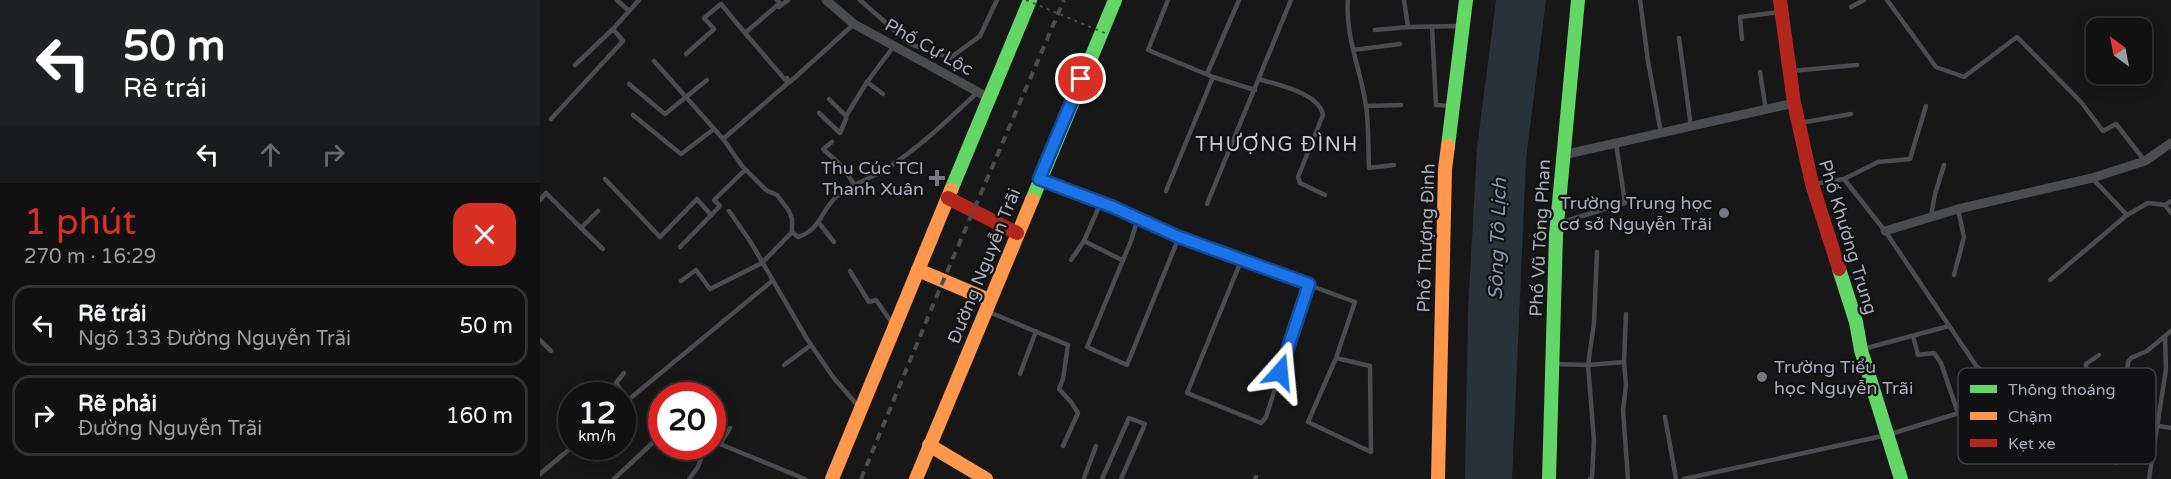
<!DOCTYPE html>
<html lang="vi">
<meta charset="utf-8">
<style>
:root{--surface:#111;--page:#1e1f1f;--text:#f1f3f6;--muted:#9c9d9f;--line:#303131;--accent:#d93025}
body{margin:0;font-family:"Varela Round",sans-serif;background:var(--page);color:var(--text);height:100vh;display:flex;flex-direction:column;font-size:22px;white-space:nowrap}
*{box-sizing:border-box;margin:0}
p{font-size:20px;color:var(--muted)}
.icon{flex:none;width:33px;height:33px;fill:none;stroke:currentColor;stroke-width:2;stroke-linecap:round;stroke-linejoin:round}
.map{position:relative;flex:1;overflow:hidden}
.sheet{display:flex;flex-direction:column;background:var(--surface);width:540px}
.sheet>*{flex:none}
.hud{background:#202124;color:#fff;overflow:hidden}
.needle{width:39px;rotate:328deg}
.tools{position:absolute;left:1546px;top:18px;display:grid;gap:12px}
.tools a{display:grid;place-items:center;width:66px;height:66px;border-radius:12px;background:var(--surface);box-shadow:0 3px 15px #0003,0 0 0 2px var(--line);font-size:30px}
.speed{position:absolute;left:18px;top:382px;display:flex;gap:12px;font-size:30px;font-weight:700;text-align:center}
.speed>*{display:grid;place-content:center;width:78px;height:78px;border-radius:50%;background:var(--surface);box-shadow:0 3px 15px #0003,0 0 0 2px var(--line);line-height:1}
.speed small{font-size:15px;font-weight:400}
.speed .limit{border:9px solid #d22;background:#fff;color:#111}
.pin{position:absolute;display:grid;place-items:center;width:51px;height:51px;color:#fff;margin:-26px;border:3px solid #fff;border-radius:50%;box-shadow:0 2px 6px #0007}
.me{position:absolute;width:66px;margin:-33px;rotate:18deg;stroke-linejoin:round;filter:drop-shadow(0 0 4px #0008)}
.turn{display:flex;align-items:center;gap:21px;height:126px;padding:0 24px;font-size:27px}
.turn .icon{width:78px;height:78px;stroke-width:2.5}
.turn b{display:block;font-size:42px;line-height:51px}
.lanes{display:flex;align-items:center;height:57px;padding:0 24px;background:#0003;justify-content:center;gap:30px;direction:ltr}
.lanes .off{opacity:.35}
.round{display:grid;place-items:center;flex:none;width:63px;height:63px;border-radius:18px;background:var(--page)}
.summary{display:flex;align-items:center;justify-content:space-between;height:102px;padding:0 24px}
h1{font-size:36px;font-weight:600;line-height:45px;color:var(--accent)}
ul{padding:0;list-style:none}
li{display:flex;align-items:center;gap:18px;height:81px;margin:0 12px 9px;padding:0 12px;border:3px solid var(--line);border-radius:18px}
li div{flex:1}
li b{display:block;font-size:22px}
li em{font-style:normal}
main{display:flex;flex:1;min-height:0}
.map>svg:first-child{display:block}
.water{fill:#2a3239}
.lines{fill:none;stroke-linecap:round;stroke-linejoin:round}
.lane{stroke:#4b4c50;stroke-width:4.5}
.street{stroke:#4b4c50;stroke-width:9}
.fast{stroke:#63d668;stroke-width:14}
.slow{stroke:#ff974d;stroke-width:14}
.jam{stroke:#b3261e;stroke-width:14}
.rail{stroke:#4b4c4f;stroke-width:4;stroke-dasharray:8 6;stroke-linecap:butt}
.path-bridge{stroke:#4d4e52;stroke-width:2;stroke-dasharray:3 4.5;stroke-linecap:butt}
.route-casing{stroke:#114b97;stroke-width:15}
.route{stroke:#1a73e8;stroke-width:10}
.poi-dot{fill:#757880;stroke:#111113;stroke-width:2}
.labels{text-anchor:middle;dominant-baseline:central;stroke-width:4.5;stroke-linejoin:round;paint-order:stroke}
.street-label{font-size:18px;fill:#a8adb8;stroke:#111113}
.poi-label{font-size:18px;fill:#a8adb8;stroke:#111113;text-anchor:end}
.neighbourhood-label{font-size:20px;letter-spacing:1.5px;fill:#c9ccd4;stroke:#111113}
.water-label{font-size:20px;font-style:italic;fill:#7f9bb3;stroke:#111113}
.key{fill:#111113;stroke:#3e4045;stroke-width:1.5}
.key-label{font-size:16px;fill:#a8adb8}
</style>
<main>
<section class="sheet">
<div class="hud">
<div class="turn"><svg class="icon" aria-label="left" viewBox="0 0 24 24"><path d="M17 20v-9H6M10 6l-5 5 5 5"/></svg><div><b>50 m</b>Rẽ trái</div></div>
<div class="lanes"><svg class="icon" aria-label="left" viewBox="0 0 24 24"><path d="M17 20v-9H6M10 6l-5 5 5 5"/></svg><svg class="icon off" aria-label="ahead" viewBox="0 0 24 24"><path d="M12 20V5M6 11l6-6 6 6"/></svg><svg class="icon off" aria-label="right" viewBox="0 0 24 24"><path d="M7 20v-9h11M14 6l5 5-5 5"/></svg></div>
</div>
<div class="summary"><div><h1>1 phút</h1><p>270 m · 16:29</p></div><a class="round" style="background:#d93025;color:#fff"><svg class="icon" aria-label="close" viewBox="0 0 24 24"><path d="M6 6l12 12M18 6L6 18"/></svg></a></div>
<ul>
<li><svg class="icon" aria-label="left" viewBox="0 0 24 24"><path d="M17 20v-9H6M10 6l-5 5 5 5"/></svg><div><b>Rẽ trái</b><p>Ngõ 133 Đường Nguyễn Trãi</p></div><em>50 m</em></li>
<li><svg class="icon" aria-label="right" viewBox="0 0 24 24"><path d="M7 20v-9h11M14 6l5 5-5 5"/></svg><div><b>Rẽ phải</b><p>Đường Nguyễn Trãi</p></div><em>160 m</em></li>
</ul>
</section>
<div class="map">
<svg width="1631" height="479" viewBox="0 0 1631 479">
<rect width="100%" height="100%" fill="#171717"/>
<path class="water" d="M 956,0 L 1006,0 L 986,159 L 972,479 L 925,479 L 928,310 L 937,148 Z"/>
<g class="lines">
<g class="lane">
<path d="M 77,0 L 89,11"/>
<path d="M 320,0 L 370,44 L 410,58 L 440,36 L 457,0"/>
<path d="M 628,0 L 608,50 L 673,77 L 715,90"/>
<path d="M 808,0 C 805,37 821,70 826,106 C 829,126 828,147 829,168 L 854,165"/>
<path d="M 864,0 L 868,27"/>
<path d="M 1100,0 L 1108,61 L 1121,133"/>
<path d="M 1347,0 L 1396,67 L 1424,77 L 1477,37 L 1541,102 L 1563,131 L 1576,124 L 1605,161"/>
<path d="M 239,7 L 248,0"/>
<path d="M 1311,7 L 1324,0"/>
<path d="M 892,27 L 896,105 L 911,106"/>
<path d="M 835,30 L 868,27 L 920,26"/>
<path d="M 1139,38 L 1151,127"/>
<path d="M 1202,39 L 1200,17 L 1239,12"/>
<path d="M 813,50 L 860,44"/>
<path d="M 146,54 L 174,29 L 164,18 L 181,4 L 205,33"/>
<path d="M 114,61 L 184,140 L 202,166 L 226,190 L 237,195 L 249,211 L 252,219 L 252,232"/>
<path d="M 35,65 L 73,29"/>
<path d="M 1251,71 L 1317,65"/>
<path d="M 1220,72 L 1226,110"/>
<path d="M 667,74 L 699,0"/>
<path d="M 247,78 L 250,82 L 314,24"/>
<path d="M 719,79 C 738,85 779,93 783,115 L 758,177 L 760,183 L 785,195"/>
<path d="M 327,82 L 343,94"/>
<path d="M 89,84 L 125,114 L 167,80"/>
<path d="M 289,99 L 306,116"/>
<path d="M 826,106 L 861,105"/>
<path d="M 279,113 L 300,133 L 306,119 L 306,116 L 327,82 L 354,46"/>
<path d="M 93,115 L 141,154 L 174,129"/>
<path d="M 11,119 L 83,41 L 73,29 L 99,0"/>
<path d="M 1260,123 L 1311,114"/>
<path d="M 183,139 L 248,83 L 205,33 L 240,3 L 237,0"/>
<path d="M 292,142 L 283,149 L 303,167 L 315,186"/>
<path d="M 65,179 L 120,237 L 157,199 L 171,215"/>
<path d="M 1304,179 L 1338,162 L 1370,159 L 1386,106"/>
<path d="M 502,180 L 573,207 L 639,237 L 815,302 L 796,358 L 768,422 L 831,452 L 830,366 L 796,358"/>
<path d="M 1274,184 L 1304,179 L 1345,231 L 1437,367 L 1486,399 L 1511,412 L 1572,418 L 1631,428"/>
<path d="M 626,191 L 673,77"/>
<path d="M 0,200 L 6,193 L 41,228 L 58,211"/>
<path d="M 667,204 L 751,0"/>
<path d="M 1625,205 L 1631,213"/>
<path d="M 189,211 L 210,241 L 267,339 L 293,377 L 319,407"/>
<path d="M 1587,215 L 1608,203 L 1625,205 L 1631,201"/>
<path d="M 1391,216 L 1395,194 L 1404,165"/>
<path d="M 598,218 L 591,241 L 547,347 L 587,365 L 639,237"/>
<path d="M 279,223 L 294,242"/>
<path d="M 1019,223 L 1085,203 L 1076,143"/>
<path d="M 41,228 L 63,249"/>
<path d="M 252,232 L 258,237 C 279,231 281,212 295,198 C 308,185 331,179 346,169 C 380,147 409,119 438,92"/>
<path d="M 544,241 L 582,260"/>
<path d="M 140,247 L 180,206 L 174,200 L 205,170"/>
<path d="M 531,260 L 544,241 L 561,202"/>
<path d="M 701,261 L 647,393 L 721,423 L 726,417 L 769,284"/>
<path d="M 310,271 L 329,302 L 336,300 L 352,323"/>
<path d="M 1414,275 L 1424,237 L 1418,209"/>
<path d="M 1510,280 L 1587,215 L 1552,178"/>
<path d="M 141,281 L 156,270 L 170,289 L 222,263 L 252,232"/>
<path d="M 449,312 L 528,345 L 523,379 L 519,389 L 531,402 L 538,413 L 523,446"/>
<path d="M 1086,314 L 1084,362 L 1086,385 L 1083,410 L 1088,479"/>
<path d="M 1373,336 L 1378,355 L 1394,353 L 1401,363 L 1418,413"/>
<path d="M 0,340 L 11,351"/>
<path d="M 1323,349 L 1409,326"/>
<path d="M 1015,364 L 1048,365 L 1084,362"/>
<path d="M 244,365 L 271,345"/>
<path d="M 84,373 L 76,383 L 88,400"/>
<path d="M 480,374 L 496,331"/>
<path d="M 82,405 L 232,281"/>
<path d="M 1546,416 L 1546,364 L 1559,355"/>
<path d="M 1125,417 L 1136,479"/>
<path d="M 190,428 L 180,444 L 265,479"/>
<path d="M 1576,463 L 1583,420 L 1588,362 L 1591,358 L 1607,351 L 1631,331"/>
<path d="M 0,474 L 32,447"/>
<path d="M 544,478 L 556,446"/>
<path d="M 74,479 L 122,434"/>
<path d="M 149,479 L 158,467 L 165,447"/>
<path d="M 562,479 L 589,418 L 605,424 L 581,479"/>
<path d="M 715,479 L 716,477"/>
<path d="M 1050,479 L 1052,477 L 1054,441 L 1048,365 L 1054,323 L 1057,252"/>
<path d="M 1144,479 L 1347,435 L 1442,406 L 1460,432 L 1443,445"/>
<path d="M 1609,479 L 1626,369 L 1625,337"/>
</g>
<g class="street">
<path d="M 286,0 L 314,24 L 449,98"/>
<path d="M 1023,155 L 1254,103"/>
<path d="M 1345,231 L 1418,209 L 1552,178 L 1605,161 L 1631,143"/>
</g>
<g class="fast">
<path d="M 908,146 L 926,0"/>
<path d="M 411,190 L 490,0"/>
<path d="M 492,200 L 575,0"/>
<path d="M 1299,269 L 1316,322 L 1321,350 L 1361,479"/>
<path d="M 1009,479 L 1016,235 L 1038,0"/>
</g>
<g class="slow">
<path d="M 378,270 L 449,300"/>
<path d="M 389,445 L 446,479"/>
<path d="M 292,479 L 411,190"/>
<path d="M 376,479 L 492,200"/>
<path d="M 898,479 L 905,169 L 908,146"/>
</g>
<g class="jam">
<path d="M 1240,0 L 1254,103 L 1272,184 L 1299,269"/>
<path d="M 408,198 L 477,233"/>
</g>
<path class="rail" d="M 321,479 L 398,293 L 524,0"/>
<path class="path-bridge" d="M 486,0 L 567,34"/>
</g>
<g class="lines">
<g class="route-casing">
<path id="route" d="M 541,79 L 499,179 L 573,207 L 639,237 L 769,284 L 740,372"/>
</g>
<use href="#route" class="route"/>
</g>
<g class="poi-dot">
<path d="M394 169h6v6h6v6h-6v6h-6v-6h-6v-6h6z"/>
<circle cx="1184" cy="213" r="6"/>
<circle cx="1222" cy="377" r="6"/>
</g>
<g class="labels">
<g class="street-label">
<text transform="translate(389 47) rotate(29)">Phố Cự Lộc</text>
<text transform="translate(1308 237) rotate(73)">Phố Khương Trung</text>
<text transform="translate(886 238) rotate(-88)">Phố Thượng Đình</text>
<text transform="translate(1000 238) rotate(-87)">Phố Vũ Tông Phan</text>
<text transform="translate(444 266) rotate(-68)">Đường Nguyễn Trãi</text>
</g>
<g class="poi-label">
<text x="384" y="168">Thu Cúc TCI<tspan x="384" dy="21">Thanh Xuân</tspan></text>
<text x="1172" y="203">Trường Trung học<tspan x="1172" dy="21">cơ sở Nguyễn Trãi</tspan></text>
<text x="1234" y="367" text-anchor="start">Trường Tiểu<tspan x="1234" dy="21">học Nguyễn Trãi</tspan></text>
</g>
<g class="neighbourhood-label">
<text x="737" y="145">THƯỢNG ĐÌNH</text>
</g>
<g class="water-label">
<text transform="translate(958 239) rotate(-88)">Sông Tô Lịch</text>
</g>
</g>
<rect x="1418" y="368" width="198" height="96" rx="9" class="key"/>
<rect x="1430" y="385" width="27" height="8" fill="#63d668"/>
<rect x="1430" y="412" width="27" height="8" fill="#ff974d"/>
<rect x="1430" y="439" width="27" height="8" fill="#b3261e"/>
<g class="key-label">
<text x="1468" y="395">Thông thoáng</text>
<text x="1468" y="422">Chậm</text>
<text x="1468" y="449">Kẹt xe</text>
</g>
</svg>
<div class="tools">
<a><svg class="needle" viewBox="-14 -14 28 28"><path d="M0-13l5 13h-10z" fill="#e53935"/><path d="M0 13l5-13h-10z" fill="#9c9d9f"/></svg></a>
</div>
<div class="speed"><div>12<small>km/h</small></div><div class="limit">20</div></div>
<div class="pin" style="left:541px;top:79px;background:#d93025"><svg class="icon" aria-label="arrive" viewBox="0 0 24 24"><path d="M6 21V4h12l-3 4 3 4H6"/></svg></div>
<svg class="me" style="left:740px;top:372px" viewBox="-20 -20 40 40"><path d="M0-17L14 15 0 8-14 15z" fill="#1a73e8" stroke="#fff" stroke-width="4"/></svg>
</div>
</main>
